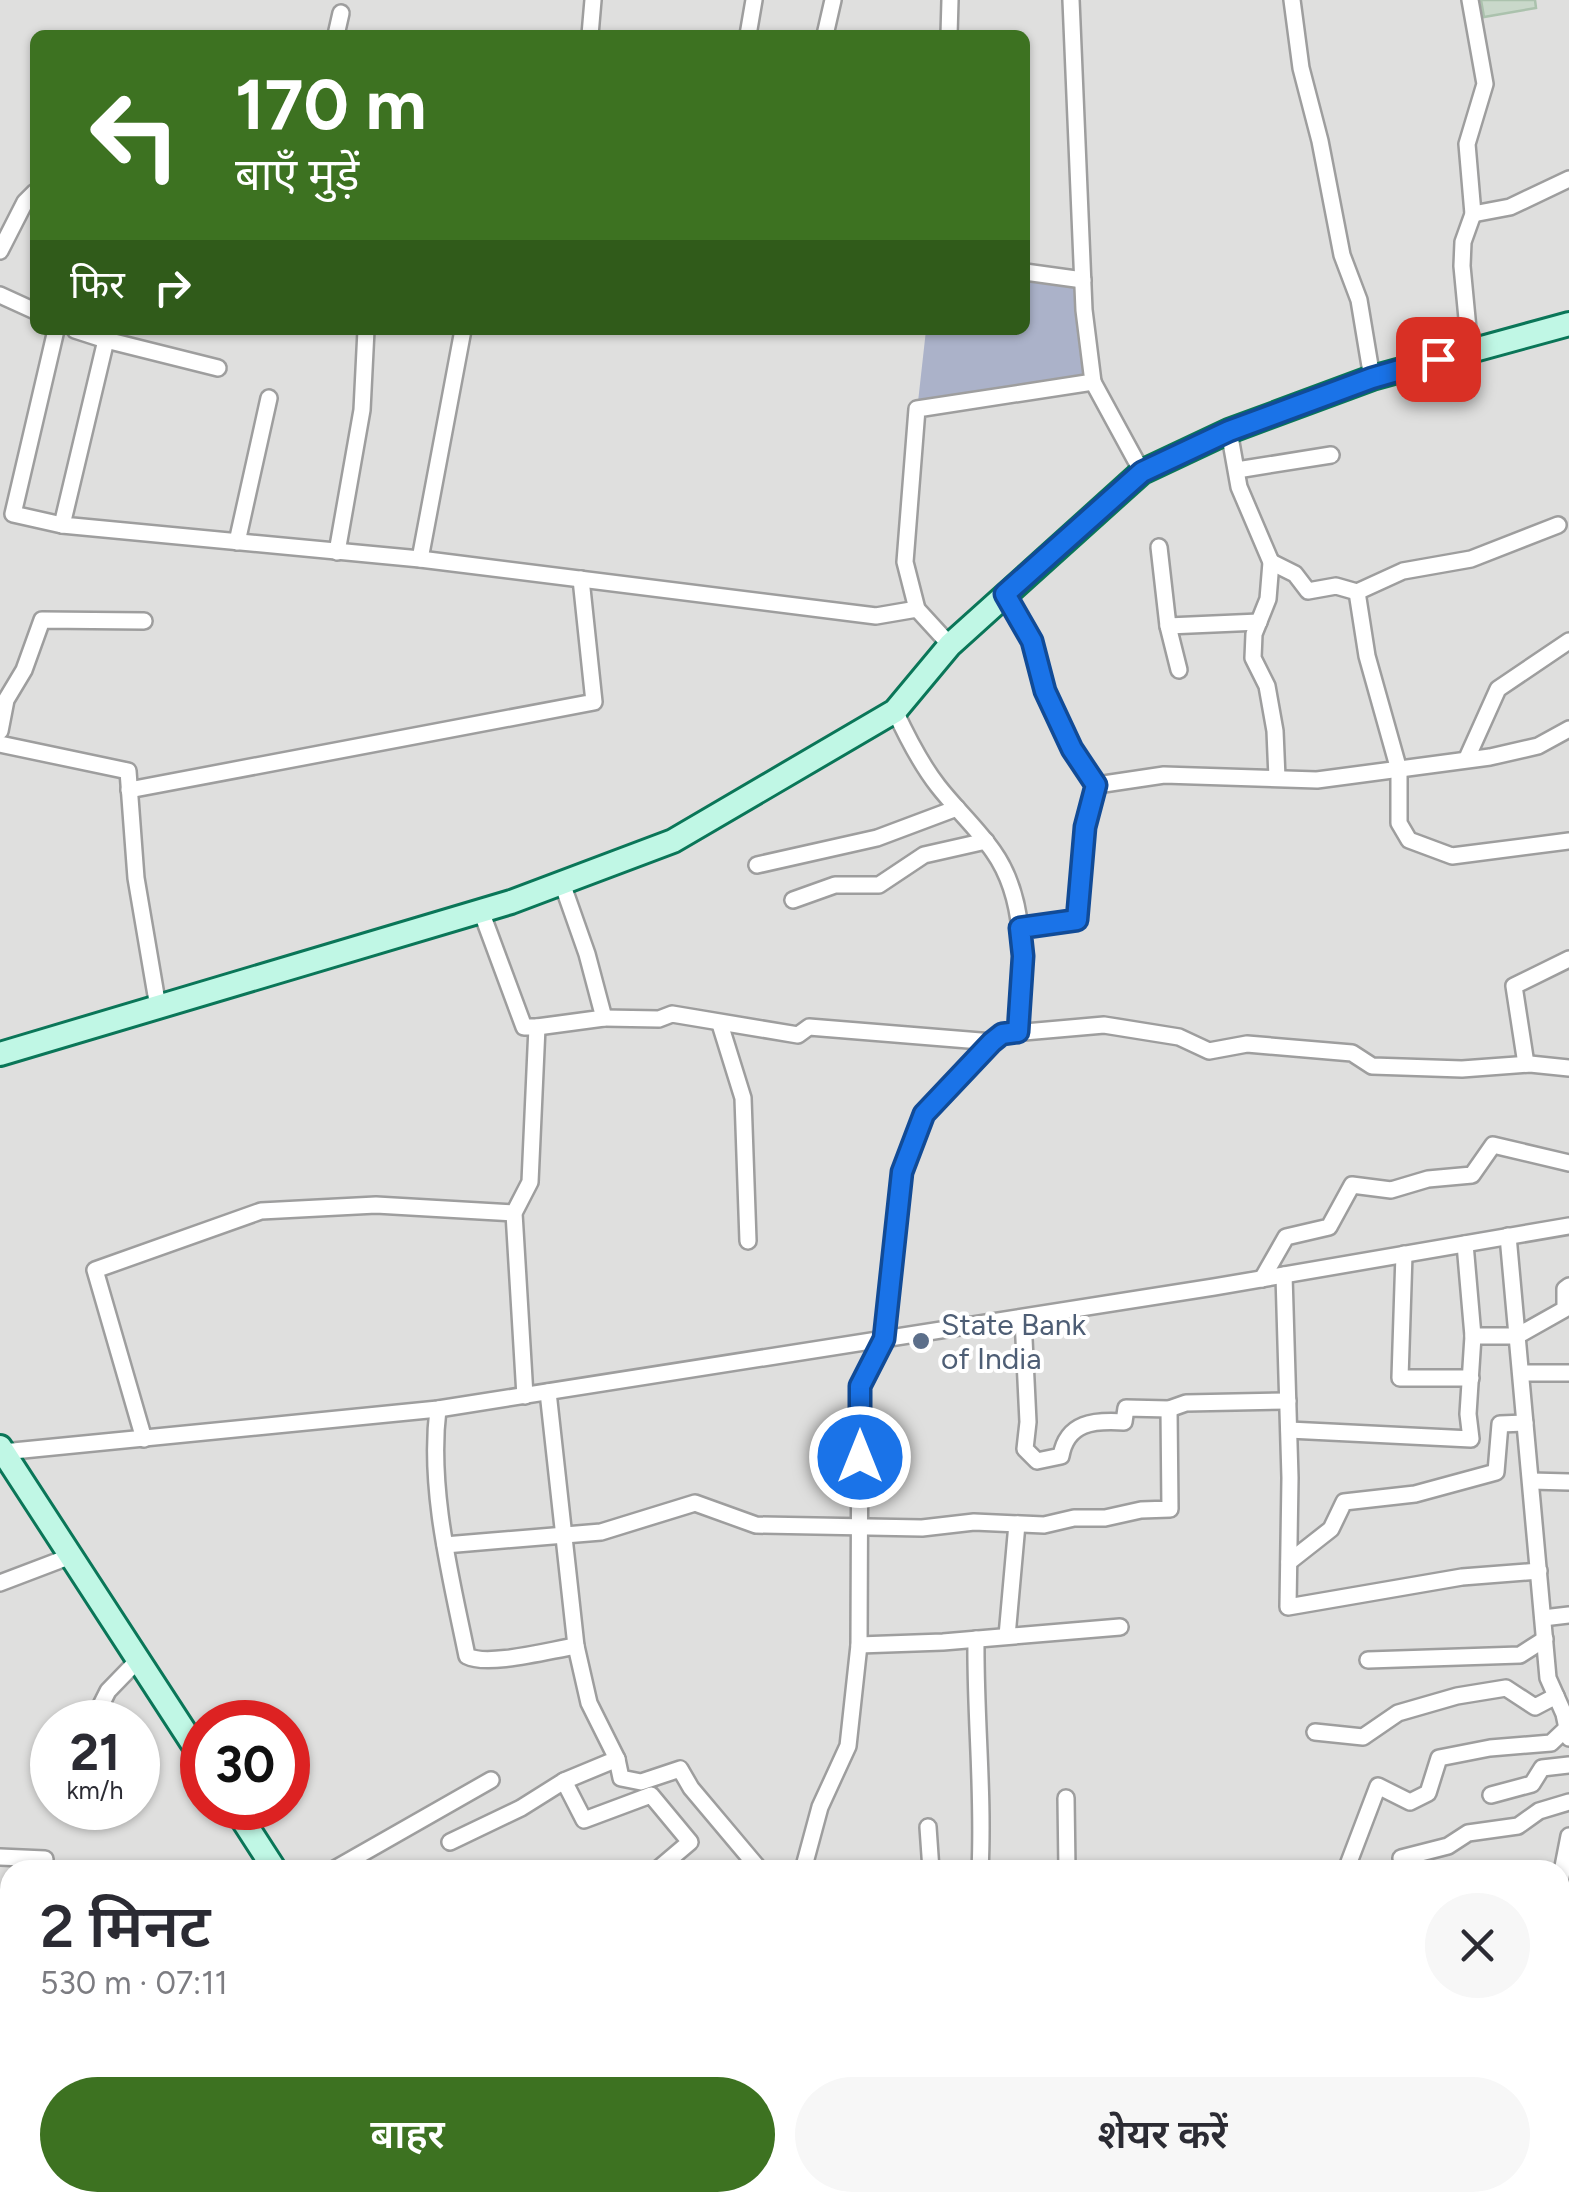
<!DOCTYPE html>
<html lang="hi">
<meta charset="utf-8">
<style>
:root{--surface:#fff;--page:#f7f7f7;--text:#2b2b33;--muted:#7c7c81;--accent:#3d7221}
body{margin:0;font-family:Figtree,"Noto Sans Devanagari",sans-serif;background:var(--page);color:var(--text);height:100vh;display:flex;flex-direction:column;font-size:38px;white-space:nowrap}
*{box-sizing:border-box;margin:0}
p{font-size:32px;color:var(--muted)}
.icon{flex:none;width:55px;height:55px;fill:none;stroke:currentColor;stroke-width:2;stroke-linecap:round;stroke-linejoin:round}
.map{position:relative;flex:1;overflow:hidden}
.drawer{position:absolute;left:0px;top:1860px;width:1570px;height:352px;display:flex;flex-direction:column;background:var(--surface);border-radius:30px 30px 0 0;box-shadow:0 2px 8px #0004}
.drawer>*{flex:none}
.top-card{position:absolute;left:30px;top:30px;width:1000px;height:305px;border-radius:15px;box-shadow:0 2px 8px #0004;background:#3d7221;color:#fff;overflow:hidden}
.speed{position:absolute;left:30px;top:1700px;display:flex;gap:20px;font-size:50px;font-weight:700;text-align:center}
.speed>*{display:grid;place-content:center;width:130px;height:130px;border-radius:50%;background:var(--surface);box-shadow:0 2px 8px #0004;line-height:1}
.speed small{font-size:25px;font-weight:400}
.speed .limit{border:15px solid #d22;background:#fff;color:#111}
.pin{position:absolute;display:grid;place-items:center;width:85px;height:85px;color:#fff;margin:-42px;border-radius:20px;box-shadow:0 5px 15px #0006}
.me{position:absolute;width:110px;margin:-55px;rotate:0deg;stroke-linejoin:round;filter:drop-shadow(0 0 8px #0008)}
.turn{display:flex;align-items:center;gap:35px;height:210px;padding:0 40px;font-size:45px}
.turn .icon{width:130px;height:130px;stroke-width:2.5}
.turn b{display:block;font-size:70px;line-height:85px}
.then{display:flex;align-items:center;height:95px;padding:0 40px;background:#0003;gap:20px;font-size:38px}
.round{display:grid;place-items:center;flex:none;width:105px;height:105px;border-radius:52px;background:var(--page)}
.headline{display:flex;align-items:center;justify-content:space-between;height:170px;padding:0 40px}
h1{font-size:60px;font-weight:600;line-height:75px}
.primary-button{display:flex;gap:20px;margin-top:auto;padding:20px 40px}
.primary-button a{flex:1;height:115px;border-radius:60px;background:var(--accent);color:#fff;font-size:40px;font-weight:600;line-height:115px;text-align:center}
.primary-button a+a{background:var(--page);color:var(--text)}
.map>svg:first-child{display:block}
.residential{fill:#dfdfde;fill-rule:evenodd}
.education{fill:#e5fef4}
.cemetery{fill:#abb2c9}
.building{fill:#c9d8ca;stroke:#abc2ad;stroke-width:2.5}
.lines{fill:none;stroke-linecap:round;stroke-linejoin:round}
.street-casing{stroke:#9e9e9e;stroke-width:20}
.secondary-casing{stroke:#0a7658;stroke-width:28}
.street{stroke:#fff;stroke-width:15}
.secondary{stroke:#c0f7e5;stroke-width:22}
.route-casing{stroke:#114b97;stroke-width:25}
.route{stroke:#1a73e8;stroke-width:18}
.service-dot{fill:#5c6f8a;stroke:#fff;stroke-width:4}
.labels{text-anchor:middle;dominant-baseline:central;stroke-width:8;stroke-linejoin:round;paint-order:stroke}
.service-label{font-size:30px;fill:#4e5e75;stroke:#fff;text-anchor:start}
</style>
<div class="map">
<svg width="1569" height="2211" viewBox="0 0 1569 2211">
<rect width="100%" height="100%" fill="#e8f1eb"/>
<path class="residential" d="M 0,0 L 1569,0 L 1569,2211 L 0,2211 ZM 35,35 L 1025,35 L 1025,330 L 35,330 ZM 52,1722 L 138,1722 L 138,1808 L 52,1808 ZM 202,1722 L 288,1722 L 288,1808 L 202,1808 ZM 10,1870 L 1560,1870 L 1560,2202 L 10,2202 Z"/>
<path class="education" d="M 610,2203 L 1225,2202 L 1228,2211 L 592,2211 Z"/>
<path class="cemetery" d="M 1025,281 L 1076,287 L 1087,375 L 918,402 L 926,330 L 1025,330 Z"/>
<path class="building" d="M 1481,0 L 1535,0 L 1536,8 L 1484,17 Z"/>
<g class="lines">
<g class="street-casing">
<g id="street">
<path d="M 1292,0 L 1301,68 L 1320,141 L 1342,255 L 1359,300 L 1372,378"/>
<path d="M 1470,0 L 1485,84 L 1467,144 L 1473,214 L 1463,242 L 1462,266 L 1470,350"/>
<path d="M 336,35 L 341,13"/>
<path d="M 590,35 L 593,0"/>
<path d="M 748,35 L 754,0"/>
<path d="M 825,35 L 833,0"/>
<path d="M 949,35 L 950,0"/>
<path d="M 1473,214 L 1510,207 L 1569,179"/>
<path d="M 0,251 L 25,202 L 35,192"/>
<path d="M 1025,272 L 1083,280"/>
<path d="M 0,295 L 35,311"/>
<path d="M 56,330 L 13,514 L 62,525"/>
<path d="M 75,330 L 106,340 L 62,525 L 420,559 L 876,616 L 917,609"/>
<path d="M 110,330 L 106,340 L 218,368"/>
<path d="M 1093,382 L 1142,472"/>
<path d="M 1229,431 L 1239,487 L 1271,562 L 1268,599 L 1254,634 L 1253,658 L 1267,686 L 1275,731 L 1277,778"/>
<path d="M 1237,470 L 1331,455"/>
<path d="M 237,542 L 269,398"/>
<path d="M 1159,547 L 1168,626 L 1259,622"/>
<path d="M 337,552 L 362,410 L 366,330"/>
<path d="M 420,559 L 463,330"/>
<path d="M 1271,562 L 1295,574 L 1308,591 L 1336,586 L 1357,592 L 1367,656 L 1399,770 L 1399,823 L 1409,840 L 1452,856 L 1569,841"/>
<path d="M 1357,592 L 1403,571 L 1471,559 L 1558,525"/>
<path d="M 1005,595 L 1032,641 L 1045,691 L 1072,749 L 1097,785 L 1085,827 L 1077,920 L 1019,928"/>
<path d="M 1168,626 L 1179,670"/>
<path d="M 950,645 L 917,609 L 905,562 L 917,409 L 1093,382 L 1084,310 L 1071,0"/>
<path d="M 895,711 C 907,737 920,763 938,786 C 955,808 977,828 993,851 C 1030,903 1022,973 1018,1032"/>
<path d="M 0,731 L 6,700 L 24,670 L 42,620 L 144,621"/>
<path d="M 0,744 L 128,771 L 136,878 L 158,1007"/>
<path d="M 1467,758 L 1498,689 L 1569,641"/>
<path d="M 1097,785 L 1164,775 L 1317,780 L 1490,757 L 1538,746 L 1569,729"/>
<path d="M 129,790 L 594,702 L 581,579"/>
<path d="M 757,865 L 877,838 L 957,808"/>
<path d="M 793,900 L 835,885 L 879,885 L 924,855 L 986,841"/>
<path d="M 481,911 L 524,1027 L 537,1027 L 530,1182 L 514,1213 L 525,1396"/>
<path d="M 604,1018 L 659,1019 L 672,1014 L 798,1035 L 809,1027 L 993,1042"/>
<path d="M 720,1024 L 743,1098 L 748,1241"/>
<path d="M 537,1027 L 604,1018 L 587,954 L 562,883"/>
<path d="M 1526,1064 L 1514,986 L 1569,959"/>
<path d="M 1508,1236 L 1548,1678 L 1564,1714 L 1569,1738"/>
<path d="M 1465,1244 L 1473,1336 L 1517,1336 L 1565,1309 L 1565,1289 L 1569,1286"/>
<path d="M 1404,1254 L 1400,1378 L 1471,1378"/>
<path d="M 1284,1275 L 1290,1478 L 1288,1607 L 1462,1577 L 1539,1571"/>
<path d="M 1262,1279 L 1286,1237 L 1329,1227 L 1352,1185 L 1391,1190 L 1428,1179 L 1472,1175 L 1493,1145 L 1569,1163"/>
<path d="M 1023,1318 L 1028,1422 L 1025,1449 L 1037,1461 L 1061,1456 C 1067,1422 1094,1420 1124,1422 L 1126,1408 L 1169,1409 L 1186,1403 L 1288,1401"/>
<path d="M 1521,1373 L 1569,1373"/>
<path d="M 438,1409 C 428,1490 451,1577 467,1656 C 488,1667 550,1650 576,1646 L 548,1392"/>
<path d="M 1289,1430 L 1471,1439 L 1468,1414 L 1473,1336"/>
<path d="M 144,1439 L 95,1270 L 261,1211 L 376,1205 L 514,1213"/>
<path d="M 3,1452 L 438,1409 L 1214,1287 L 1569,1226"/>
<path d="M 1531,1481 L 1569,1482"/>
<path d="M 445,1545 L 601,1532 L 695,1503 L 756,1525 L 922,1528 L 974,1522 L 1044,1525 L 1074,1518 L 1105,1518 L 1141,1510 L 1170,1509 L 1169,1409"/>
<path d="M 1289,1562 L 1331,1529 L 1344,1502 L 1415,1494 L 1496,1472 L 1500,1424 L 1525,1423"/>
<path d="M 0,1583 L 71,1556"/>
<path d="M 1543,1618 L 1569,1615"/>
<path d="M 1007,1636 L 1017,1524"/>
<path d="M 976,1639 C 975,1716 984,1793 980,1870"/>
<path d="M 859,1645 L 943,1642 L 1120,1627"/>
<path d="M 1368,1660 L 1520,1655 L 1545,1639"/>
<path d="M 96,1715 L 108,1691 L 138,1660"/>
<path d="M 1315,1732 L 1363,1737 L 1398,1713 L 1457,1696 L 1506,1688 L 1535,1707 L 1556,1696"/>
<path d="M 617,1759 L 621,1778 L 641,1782 L 680,1769 L 691,1788 L 760,1870"/>
<path d="M 564,1781 L 617,1759 L 589,1703 L 576,1646"/>
<path d="M 1491,1795 L 1532,1784 L 1542,1768 L 1569,1765"/>
<path d="M 1066,1798 L 1067,1870"/>
<path d="M 928,1827 L 931,1870"/>
<path d="M 450,1842 L 521,1808 L 564,1781 L 584,1820 L 651,1795 L 690,1842 L 657,1870"/>
<path d="M 0,1857 L 45,1859"/>
<path d="M 1401,1858 L 1448,1846 L 1468,1833 L 1518,1826 L 1539,1811 L 1569,1802"/>
<path d="M 333,1870 L 491,1780"/>
<path d="M 803,1870 L 820,1807 L 848,1746 L 859,1645 L 860,1386 L 884,1339 L 902,1172 L 924,1115 L 983,1051 L 1002,1034 L 1104,1025 L 1179,1037 L 1209,1051 L 1247,1044 L 1352,1053 L 1372,1066 L 1462,1069 L 1530,1064 L 1569,1068"/>
<path d="M 1346,1870 L 1378,1786 L 1410,1802 L 1428,1793 L 1439,1758 L 1490,1748 L 1551,1743 L 1569,1726"/>
<path d="M 1560,1882 L 1569,1836"/>
<path d="M 1560,2040 L 1569,2017"/>
<path d="M 0,2094 L 10,2094"/>
<path d="M 1560,2102 L 1569,2096"/>
<path d="M 1490,2202 L 1543,2211"/>
<path d="M 206,2211 L 240,2202"/>
<path d="M 1320,2211 L 1355,2202"/>
<path d="M 1382,2211 L 1383,2202"/>
</g>
</g>
<g class="secondary-casing">
<g id="secondary">
<path d="M 0,1054 L 511,902 L 673,841 L 895,711 L 950,645 L 1142,472 L 1229,431 L 1372,378 L 1569,324"/>
<path d="M 0,1447 L 202,1758"/>
<path d="M 235,1808 L 275,1870"/>
<path d="M 460,2202 L 465,2211"/>
</g>
</g>
<use href="#street" class="street"/>
<use href="#secondary" class="secondary"/>
</g>
<g class="lines">
<g class="route-casing">
<path id="route" d="M 860,1457 L 860,1386 L 884,1339 L 902,1172 L 924,1114 L 992,1042 L 1002,1034 L 1018,1032 L 1023,956 L 1020,928 L 1077,920 L 1085,827 L 1096,785 L 1072,749 L 1045,691 L 1032,641 L 1005,594 L 1142,472 L 1229,431 L 1372,378 L 1438,359"/>
</g>
<use href="#route" class="route"/>
</g>
<circle class="service-dot" cx="921" cy="1341" r="10"/>
<g class="labels">
<g class="service-label">
<text x="941" y="1324">State Bank<tspan x="941" dy="34">of India</tspan></text>
</g>
</g>
</svg>
<div class="speed"><div>21<small>km/h</small></div><div class="limit">30</div></div>
<div class="pin" style="left:1438px;top:359px;background:#d93025"><svg class="icon" aria-label="arrive" viewBox="0 0 24 24"><path d="M6 21V4h12l-3 4 3 4H6"/></svg></div>
<svg class="me" style="left:860px;top:1457px" viewBox="-20 -20 40 40"><circle r="17" fill="#1a73e8" stroke="#fff" stroke-width="3"/><path d="M0-11L8 9 0 5-8 9z" fill="#fff"/></svg>
<div class="top-card">
<div class="turn"><svg class="icon" aria-label="left" viewBox="0 0 24 24"><path d="M17 20v-9H6M10 6l-5 5 5 5"/></svg><div><b>170 m</b>बाएँ मुड़ें</div></div>
<div class="then">फिर<svg class="icon" aria-label="right" viewBox="0 0 24 24"><path d="M7 20v-9h11M14 6l5 5-5 5"/></svg></div>
</div>
<section class="drawer">
<div class="headline"><div><h1>2 मिनट</h1><p>530 m · 07:11</p></div><a class="round"><svg class="icon" aria-label="close" viewBox="0 0 24 24"><path d="M6 6l12 12M18 6L6 18"/></svg></a></div>
<div class="primary-button"><a>बाहर</a><a>शेयर करें</a></div>
</section>
</div>
